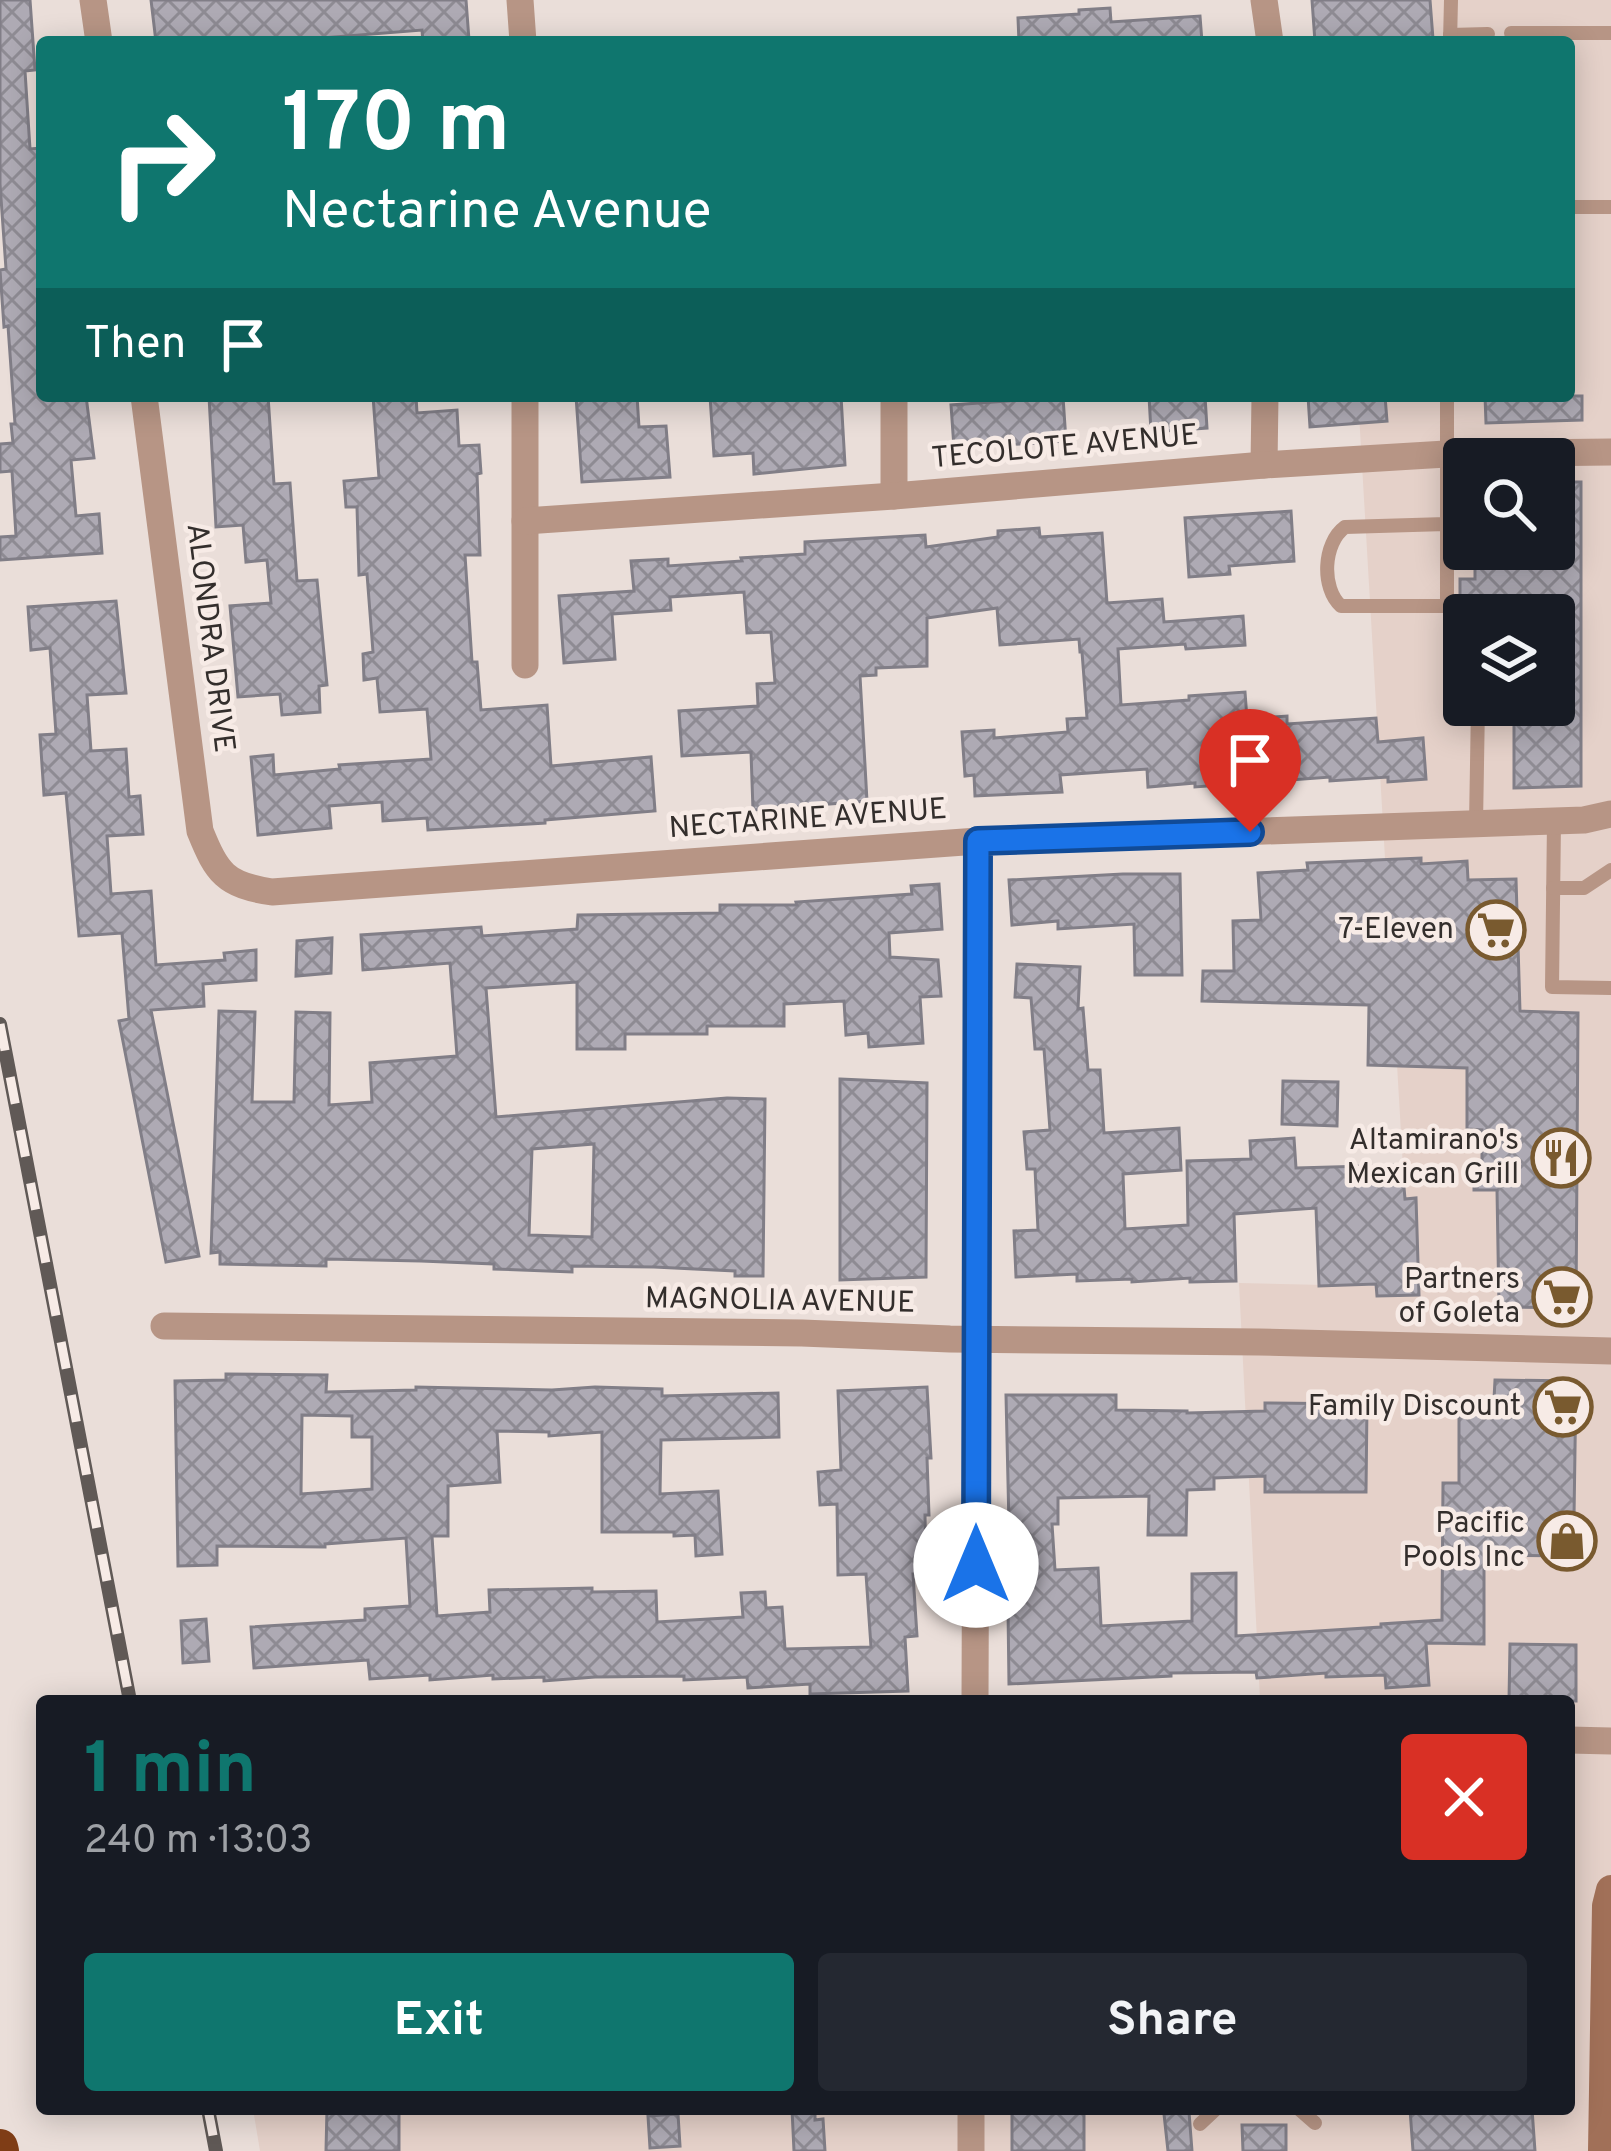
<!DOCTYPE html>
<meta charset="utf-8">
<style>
:root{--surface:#171b24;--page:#242831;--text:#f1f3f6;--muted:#9ea1a6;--accent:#0f766e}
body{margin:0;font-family:Overpass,sans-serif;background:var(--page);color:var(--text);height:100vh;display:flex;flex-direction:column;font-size:45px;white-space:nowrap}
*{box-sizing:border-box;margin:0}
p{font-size:39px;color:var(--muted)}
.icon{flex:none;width:66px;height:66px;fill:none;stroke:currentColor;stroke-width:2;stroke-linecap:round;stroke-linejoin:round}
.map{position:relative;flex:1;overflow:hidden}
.side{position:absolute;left:36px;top:1695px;width:1539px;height:420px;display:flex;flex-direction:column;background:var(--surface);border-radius:12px;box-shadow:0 6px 30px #0003}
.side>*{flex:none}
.banner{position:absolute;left:36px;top:36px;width:1539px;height:366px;border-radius:12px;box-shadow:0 6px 30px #0003;background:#0f766e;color:#fff;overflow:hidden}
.buttons{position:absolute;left:1443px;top:438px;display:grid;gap:24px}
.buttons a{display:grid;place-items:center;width:132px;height:132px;border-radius:12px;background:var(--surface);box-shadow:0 6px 30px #0003;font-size:60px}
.pin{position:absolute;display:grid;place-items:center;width:102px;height:102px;color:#fff;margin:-123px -51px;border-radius:50% 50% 50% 0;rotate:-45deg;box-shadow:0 0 12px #0007}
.pin .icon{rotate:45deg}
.me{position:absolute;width:132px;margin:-66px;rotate:0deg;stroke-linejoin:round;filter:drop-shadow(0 0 9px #0008)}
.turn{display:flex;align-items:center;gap:42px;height:252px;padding:0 48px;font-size:54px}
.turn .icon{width:156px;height:156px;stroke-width:2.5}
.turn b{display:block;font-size:84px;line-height:102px}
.then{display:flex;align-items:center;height:114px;padding:0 48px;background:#0003;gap:24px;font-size:45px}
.round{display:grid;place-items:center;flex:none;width:126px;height:126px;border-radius:12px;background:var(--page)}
.overview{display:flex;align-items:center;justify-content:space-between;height:204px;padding:0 48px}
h1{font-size:72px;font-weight:700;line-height:90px;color:var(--accent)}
.action{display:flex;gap:24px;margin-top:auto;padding:24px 48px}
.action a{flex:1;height:138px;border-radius:12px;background:var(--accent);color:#fff;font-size:48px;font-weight:700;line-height:138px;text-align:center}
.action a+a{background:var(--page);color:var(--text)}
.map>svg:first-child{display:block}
.built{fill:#e5d1c9;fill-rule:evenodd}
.building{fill:url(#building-cross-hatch);stroke:#817e87;stroke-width:3;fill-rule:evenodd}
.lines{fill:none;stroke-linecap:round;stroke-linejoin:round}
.service{stroke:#b79585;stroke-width:14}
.minor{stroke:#b79585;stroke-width:27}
.secondary{stroke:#a17058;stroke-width:30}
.motorway{stroke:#7f3d16;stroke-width:36}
.rail-casing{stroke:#605956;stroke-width:14}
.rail{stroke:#f7ebe6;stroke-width:9;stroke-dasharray:27;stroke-linecap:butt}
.route-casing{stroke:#114b97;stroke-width:30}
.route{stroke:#1a73e8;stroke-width:21}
.labels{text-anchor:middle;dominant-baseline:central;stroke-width:9;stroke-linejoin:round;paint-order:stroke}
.street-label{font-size:30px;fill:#332e2c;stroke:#f7ebe6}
.poi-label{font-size:30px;fill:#332e2c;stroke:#f7ebe6;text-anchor:end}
</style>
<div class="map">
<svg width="1611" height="2151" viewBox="0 0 1611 2151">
<defs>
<pattern id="building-cross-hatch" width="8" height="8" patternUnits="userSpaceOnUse" patternTransform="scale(3)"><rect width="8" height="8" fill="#aeaab4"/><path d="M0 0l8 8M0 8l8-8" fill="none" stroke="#8e8b93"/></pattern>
</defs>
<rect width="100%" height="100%" fill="#eaded9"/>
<path class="built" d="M 1334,0 L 1611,0 L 1611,2151 L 260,2151 L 253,2109 L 1569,2109 L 1569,1701 L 1012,1700 L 1260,1699 L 1239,1283 L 1410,1287 L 1358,396 L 1569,396 L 1569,42 L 1337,42 ZM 1464,459 L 1554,459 L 1554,549 L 1464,549 ZM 1464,615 L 1554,615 L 1554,705 L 1464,705 Z"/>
<g class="building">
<path d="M 0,0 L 30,0 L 35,70 L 25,71 L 30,149 L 42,148 L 42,255 L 40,256 L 42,396 L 86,396 L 94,458 L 71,460 L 76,516 L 99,514 L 102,553 L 0,560 L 0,537 L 16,536 L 12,471 L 0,472 L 0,444 L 13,443 L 11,424 L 15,424 L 8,326 L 4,327 L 0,270 L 6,269 L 0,184 Z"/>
<path d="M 151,0 L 466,0 L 469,40 L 423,42 L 422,30 L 271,42 L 156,42 Z"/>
<path d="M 1312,0 L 1430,0 L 1433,39 L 1315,42 Z"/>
<path d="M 1110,8 L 1111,22 L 1200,16 L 1202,42 L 1019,42 L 1018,18 L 1079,14 L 1079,10 Z"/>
<path d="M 209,396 L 268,396 L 274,484 L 290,483 L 297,581 L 317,580 L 327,685 L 319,686 L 320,712 L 282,715 L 280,694 L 238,697 L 230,606 L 271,603 L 267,560 L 246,562 L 243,525 L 216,527 Z"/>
<path d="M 373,396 L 416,396 L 417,413 L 457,410 L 459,446 L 479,445 L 481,473 L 477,474 L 480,555 L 465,555 L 472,662 L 477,662 L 481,710 L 547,705 L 551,766 L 651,757 L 655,811 L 545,820 L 545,823 L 428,830 L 427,818 L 383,821 L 382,802 L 329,806 L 331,828 L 258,835 L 251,757 L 273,755 L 274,775 L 340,769 L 339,765 L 431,759 L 427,709 L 380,712 L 377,678 L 364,680 L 363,654 L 373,652 L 367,574 L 359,575 L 357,507 L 346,507 L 344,481 L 379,478 Z"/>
<path d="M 576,396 L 637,396 L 639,427 L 666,426 L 670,477 L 582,482 Z"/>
<path d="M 710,396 L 841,396 L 845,465 L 754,474 L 753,453 L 714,456 Z"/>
<path d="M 1149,396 L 1205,396 L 1207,428 L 1151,432 Z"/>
<path d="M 1308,396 L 1385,396 L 1387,421 L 1310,427 Z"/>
<path d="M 1485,396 L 1582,396 L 1582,420 L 1486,423 Z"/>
<path d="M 1063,397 L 1066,441 L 954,448 L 951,405 Z"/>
<path d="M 1554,482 L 1581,482 L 1581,786 L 1514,788 L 1514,713 L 1547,713 L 1547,705 L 1554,705 L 1554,615 L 1460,614 L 1460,579 L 1475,579 L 1475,549 L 1554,549 Z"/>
<path d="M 1291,511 L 1294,561 L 1229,566 L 1230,574 L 1189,577 L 1185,518 Z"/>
<path d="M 1039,528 L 1040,537 L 1102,533 L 1107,603 L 1162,599 L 1164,622 L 1243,616 L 1245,645 L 1186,649 L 1185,644 L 1118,649 L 1121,705 L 1189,700 L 1189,696 L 1245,692 L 1247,719 L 1287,716 L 1287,724 L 1376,718 L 1378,742 L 1423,738 L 1426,779 L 1388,782 L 1388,777 L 1330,781 L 1330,777 L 1195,787 L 1195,783 L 1148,787 L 1147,769 L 1060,775 L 1062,792 L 975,796 L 974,775 L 965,776 L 962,732 L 994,730 L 994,738 L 1068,732 L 1067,719 L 1087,718 L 1082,652 L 1080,652 L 1079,639 L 1000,645 L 997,608 L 927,618 L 927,666 L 876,668 L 876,675 L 860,676 L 867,801 L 753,810 L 751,752 L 682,756 L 679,711 L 758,706 L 757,684 L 775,683 L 771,632 L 747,633 L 744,592 L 670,597 L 671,610 L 612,614 L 615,659 L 564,663 L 559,596 L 634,591 L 631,561 L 668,559 L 668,566 L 742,561 L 741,558 L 805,554 L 805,542 L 925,535 L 926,547 L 998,537 L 998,531 Z"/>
<path d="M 116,601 L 126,693 L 87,695 L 91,751 L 126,749 L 129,797 L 140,796 L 143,834 L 107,836 L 111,894 L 151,891 L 156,965 L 225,960 L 224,953 L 256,950 L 256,980 L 203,984 L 204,1006 L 151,1010 L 199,1256 L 166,1262 L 119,1021 L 129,1019 L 122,933 L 79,936 L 66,793 L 44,795 L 40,735 L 56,734 L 50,648 L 31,650 L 28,607 Z"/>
<path d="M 1421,858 L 1421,864 L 1467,861 L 1468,880 L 1516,879 L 1520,1011 L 1578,1013 L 1576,1308 L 1499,1307 L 1497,1190 L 1474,1190 L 1474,1163 L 1482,1163 L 1482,1130 L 1467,1129 L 1467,1068 L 1368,1065 L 1369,1005 L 1202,1001 L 1203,971 L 1234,971 L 1233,921 L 1261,920 L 1258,873 L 1308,870 L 1307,863 Z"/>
<path d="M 1123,874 L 1180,874 L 1182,975 L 1135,975 L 1134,924 L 1058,929 L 1058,921 L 1012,925 L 1009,880 Z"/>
<path d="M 939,884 L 942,929 L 889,933 L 890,957 L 938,960 L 941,996 L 920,997 L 923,1043 L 869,1047 L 868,1033 L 846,1035 L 844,1001 L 784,1004 L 784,1026 L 707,1026 L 707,1034 L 625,1034 L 625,1049 L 577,1049 L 577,982 L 486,988 L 496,1117 L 727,1098 L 765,1099 L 763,1276 L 735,1276 L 735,1271 L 654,1267 L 572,1266 L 572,1272 L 494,1269 L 494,1264 L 421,1261 L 326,1259 L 326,1266 L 220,1264 L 220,1252 L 211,1253 L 219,1011 L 255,1012 L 252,1102 L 294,1102 L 296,1012 L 330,1013 L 329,1105 L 372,1102 L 370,1063 L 457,1056 L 450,963 L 363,970 L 361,935 L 481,927 L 482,936 L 577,929 L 578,915 L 720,913 L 720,905 L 797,905 L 796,902 L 912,894 L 911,886 ZM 594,1144 L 592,1237 L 529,1235 L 532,1149 Z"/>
<path d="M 332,938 L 331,973 L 296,976 L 297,941 Z"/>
<path d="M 1017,964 L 1080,967 L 1078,1009 L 1083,1008 L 1088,1070 L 1100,1070 L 1104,1133 L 1179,1128 L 1181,1170 L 1123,1174 L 1125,1229 L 1188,1225 L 1187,1161 L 1251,1159 L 1250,1141 L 1294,1138 L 1296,1168 L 1402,1165 L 1405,1199 L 1416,1198 L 1419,1295 L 1377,1296 L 1376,1284 L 1319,1286 L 1316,1208 L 1234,1214 L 1236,1281 L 1190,1282 L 1190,1278 L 1132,1282 L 1132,1279 L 1077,1281 L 1077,1274 L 1016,1277 L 1014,1231 L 1038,1230 L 1035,1169 L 1027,1169 L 1024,1132 L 1050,1130 L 1044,1049 L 1035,1049 L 1031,998 L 1015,997 Z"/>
<path d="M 840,1079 L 927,1083 L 926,1277 L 840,1280 Z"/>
<path d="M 1283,1081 L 1338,1082 L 1337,1126 L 1282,1124 Z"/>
<path d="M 226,1374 L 327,1375 L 326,1392 L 416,1390 L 416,1387 L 552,1390 L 595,1387 L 662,1389 L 662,1396 L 778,1393 L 779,1437 L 661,1440 L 660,1494 L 718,1491 L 722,1554 L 696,1556 L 695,1535 L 674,1536 L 674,1532 L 602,1532 L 602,1432 L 549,1436 L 549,1432 L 497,1431 L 500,1482 L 448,1486 L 448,1536 L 432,1536 L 437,1616 L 490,1612 L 489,1590 L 592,1588 L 592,1592 L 656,1591 L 657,1622 L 743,1617 L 741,1593 L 765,1592 L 766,1608 L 782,1607 L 785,1649 L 871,1647 L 866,1574 L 838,1575 L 837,1504 L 820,1505 L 818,1472 L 841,1470 L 838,1391 L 927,1387 L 931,1458 L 927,1458 L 929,1515 L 925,1515 L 926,1574 L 913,1574 L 917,1636 L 905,1637 L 908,1691 L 810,1694 L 810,1684 L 748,1688 L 747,1677 L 684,1680 L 684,1676 L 595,1677 L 544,1681 L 544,1677 L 493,1679 L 493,1675 L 430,1680 L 430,1675 L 370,1679 L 368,1660 L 254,1668 L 251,1627 L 365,1620 L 365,1609 L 410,1606 L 406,1538 L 325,1544 L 325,1547 L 217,1546 L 217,1565 L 178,1566 L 175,1381 L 226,1380 ZM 302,1415 L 352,1416 L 352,1437 L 372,1437 L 372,1489 L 301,1494 Z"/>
<path d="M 1495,1380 L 1576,1381 L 1574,1518 L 1578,1518 L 1578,1556 L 1484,1555 L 1484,1644 L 1426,1643 L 1429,1685 L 1386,1688 L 1385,1675 L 1326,1677 L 1326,1673 L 1257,1678 L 1256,1672 L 1171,1673 L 1171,1676 L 1009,1684 L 1008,1609 L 1017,1609 L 1012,1525 L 1009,1525 L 1006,1395 L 1116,1395 L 1116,1410 L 1187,1411 L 1187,1413 L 1265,1411 L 1265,1403 L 1367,1404 L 1366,1492 L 1265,1492 L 1265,1476 L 1214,1478 L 1214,1489 L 1187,1490 L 1186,1535 L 1148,1535 L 1149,1496 L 1058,1498 L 1058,1524 L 1052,1524 L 1055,1570 L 1098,1568 L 1101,1626 L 1192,1621 L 1192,1574 L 1236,1573 L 1236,1636 L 1381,1627 L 1381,1624 L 1442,1620 L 1443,1483 L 1459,1483 L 1459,1399 L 1494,1399 Z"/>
<path d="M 206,1619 L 209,1661 L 183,1663 L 181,1621 Z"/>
<path d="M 1510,1644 L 1576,1645 L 1576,1701 L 1509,1701 Z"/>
<path d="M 327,2109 L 399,2109 L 399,2151 L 326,2151 Z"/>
<path d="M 792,2109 L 815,2109 L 815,2120 L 823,2119 L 825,2151 L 794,2151 Z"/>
<path d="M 1410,2109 L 1532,2109 L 1535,2151 L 1413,2151 Z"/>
<rect x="1012" y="2112" width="72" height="39"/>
<path d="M 1189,2112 L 1192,2151 L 1168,2151 L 1164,2114 Z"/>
<path d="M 678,2114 L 680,2146 L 650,2148 L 648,2116 Z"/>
<path d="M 1242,2125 L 1286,2125 L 1286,2151 L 1243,2151 Z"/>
</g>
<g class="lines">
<g class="service">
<path d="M 1511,33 L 1611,33"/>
<path d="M 1450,35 L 1488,34"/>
<path d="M 1450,42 L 1451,0"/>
<path d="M 1569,207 L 1611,207"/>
<path d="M 1446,524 L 1345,527 C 1323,543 1321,588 1341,606 L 1447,606 L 1447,396"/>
<path d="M 1554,821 L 1552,987 L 1611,988"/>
<path d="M 1476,824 L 1478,705"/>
<path d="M 1553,888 L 1584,888 L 1611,870"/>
<path d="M 1299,2109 L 1315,2123"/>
<path d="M 1200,2124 L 1216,2109"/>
</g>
<g class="minor">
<path d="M 93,0 L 99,42"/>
<path d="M 520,0 L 523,42"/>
<path d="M 1264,0 L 1270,42"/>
<path d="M 144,396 L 200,831 C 217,873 225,885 272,892 L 978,841 L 1584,820 L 1611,814"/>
<path d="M 525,396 L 525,665"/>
<path d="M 894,396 L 894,496"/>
<path d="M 1264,465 L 1265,396"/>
<path d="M 525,521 L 894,496 L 1264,465 L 1446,454 L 1611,452"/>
<path d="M 164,1326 L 802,1333 L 950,1339 L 1259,1342 L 1611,1351"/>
<path d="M 975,1701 L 978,841"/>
<path d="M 1569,1740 L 1611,1741"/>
<path d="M 971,2109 L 971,2151"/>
</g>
<path class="secondary" d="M 1603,2151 L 1607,1906 L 1611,1890"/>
<path class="motorway" d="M 0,2147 L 1,2151"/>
<g class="rail-casing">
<g id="rail">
<path d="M 0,1024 L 130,1701"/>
<path d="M 208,2109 L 216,2151"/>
</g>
</g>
<use href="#rail" class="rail"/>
</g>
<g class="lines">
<g class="route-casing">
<path id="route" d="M 976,1565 L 978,841 L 1250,832"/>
</g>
<use href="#route" class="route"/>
</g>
<defs>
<g id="supermarket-ring" transform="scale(3)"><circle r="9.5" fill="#f7ebe6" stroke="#795a2f" stroke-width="1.5"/><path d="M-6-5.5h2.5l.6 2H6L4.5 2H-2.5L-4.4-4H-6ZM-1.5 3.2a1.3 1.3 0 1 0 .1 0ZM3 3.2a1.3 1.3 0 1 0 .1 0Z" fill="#795a2f"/></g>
<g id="restaurant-ring" transform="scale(3)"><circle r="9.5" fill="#f7ebe6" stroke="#795a2f" stroke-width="1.5"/><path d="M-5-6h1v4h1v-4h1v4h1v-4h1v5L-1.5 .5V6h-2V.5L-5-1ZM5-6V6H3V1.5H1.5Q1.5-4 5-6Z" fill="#795a2f"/></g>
<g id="shop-ring" transform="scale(3)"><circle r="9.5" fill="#f7ebe6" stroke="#795a2f" stroke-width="1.5"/><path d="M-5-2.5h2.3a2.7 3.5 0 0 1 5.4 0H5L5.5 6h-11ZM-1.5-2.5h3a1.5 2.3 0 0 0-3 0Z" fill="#795a2f"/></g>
</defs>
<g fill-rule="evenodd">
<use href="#supermarket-ring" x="1496" y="930"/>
<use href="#restaurant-ring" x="1561" y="1158"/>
<use href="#supermarket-ring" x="1562" y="1297"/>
<use href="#supermarket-ring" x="1563" y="1407"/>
<use href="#shop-ring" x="1567" y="1541"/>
</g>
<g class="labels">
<g class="street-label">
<text transform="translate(1065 448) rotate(-5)">TECOLOTE AVENUE</text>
<text transform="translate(209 638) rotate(83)">ALONDRA DRIVE</text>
<text transform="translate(808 820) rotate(-4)">NECTARINE AVENUE</text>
<text transform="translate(780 1302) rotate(1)">MAGNOLIA AVENUE</text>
</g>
<g class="poi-label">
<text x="1454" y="930">7-Eleven</text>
<text x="1519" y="1141">Altamirano's<tspan x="1519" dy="34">Mexican Grill</tspan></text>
<text x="1520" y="1280">Partners<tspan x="1520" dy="34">of Goleta</tspan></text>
<text x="1521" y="1407">Family Discount</text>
<text x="1525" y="1524">Pacific<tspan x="1525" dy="34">Pools Inc</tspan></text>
</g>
</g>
</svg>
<div class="buttons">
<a><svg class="icon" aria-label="search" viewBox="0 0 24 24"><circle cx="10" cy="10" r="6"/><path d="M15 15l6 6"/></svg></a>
<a><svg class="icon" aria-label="layers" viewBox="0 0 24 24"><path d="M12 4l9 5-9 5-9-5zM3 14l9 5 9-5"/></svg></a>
</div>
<div class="pin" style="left:1250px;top:832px;background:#d93025"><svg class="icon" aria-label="arrive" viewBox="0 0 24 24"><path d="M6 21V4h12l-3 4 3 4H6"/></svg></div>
<svg class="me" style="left:976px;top:1565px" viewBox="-20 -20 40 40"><circle r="19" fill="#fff"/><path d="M0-13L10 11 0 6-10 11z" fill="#1a73e8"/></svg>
<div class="banner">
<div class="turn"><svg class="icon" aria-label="right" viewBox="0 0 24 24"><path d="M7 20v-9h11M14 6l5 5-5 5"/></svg><div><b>170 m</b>Nectarine Avenue</div></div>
<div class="then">Then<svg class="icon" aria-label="arrive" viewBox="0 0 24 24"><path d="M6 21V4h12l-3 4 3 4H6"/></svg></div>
</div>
<section class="side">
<div class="overview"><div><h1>1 min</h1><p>240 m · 13:03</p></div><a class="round" style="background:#d93025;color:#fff"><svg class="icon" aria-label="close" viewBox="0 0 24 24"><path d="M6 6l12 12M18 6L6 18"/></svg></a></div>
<div class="action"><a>Exit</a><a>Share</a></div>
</section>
</div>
